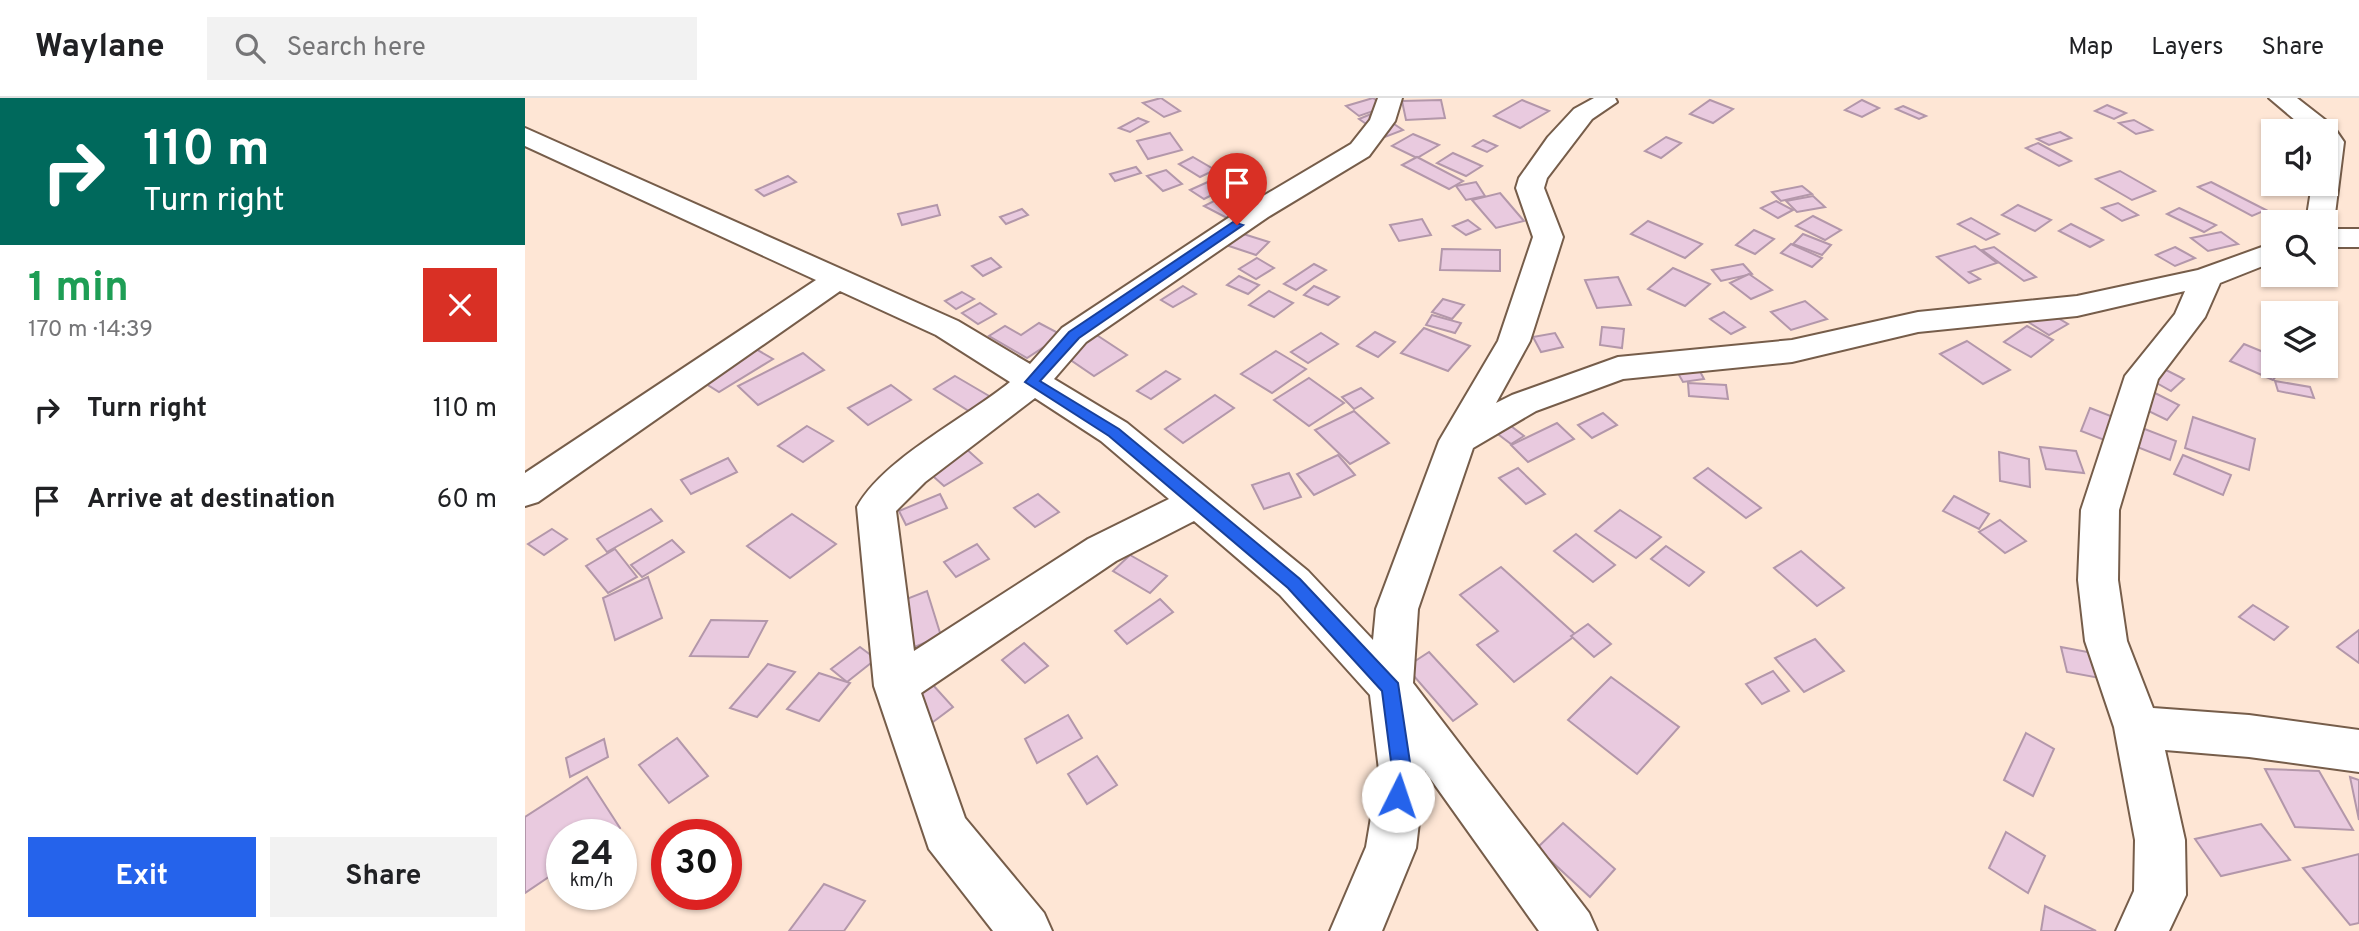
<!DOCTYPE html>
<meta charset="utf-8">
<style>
:root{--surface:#fff;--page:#f2f2f2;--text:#202124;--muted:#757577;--line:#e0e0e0;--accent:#2563eb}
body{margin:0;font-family:Overpass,sans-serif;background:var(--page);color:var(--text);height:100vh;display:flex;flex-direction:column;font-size:26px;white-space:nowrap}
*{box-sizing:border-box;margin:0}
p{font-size:23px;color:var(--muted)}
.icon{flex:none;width:38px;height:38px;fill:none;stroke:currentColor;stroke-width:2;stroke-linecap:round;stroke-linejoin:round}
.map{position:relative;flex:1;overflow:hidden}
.panel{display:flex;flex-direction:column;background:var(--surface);width:525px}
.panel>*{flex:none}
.top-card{background:#00695c;color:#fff;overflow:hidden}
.tools{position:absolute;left:1736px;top:21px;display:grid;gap:14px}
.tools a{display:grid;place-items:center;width:77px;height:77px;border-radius:0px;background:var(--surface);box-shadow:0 2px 5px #0004;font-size:35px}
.speed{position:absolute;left:21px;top:721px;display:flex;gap:14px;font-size:35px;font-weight:700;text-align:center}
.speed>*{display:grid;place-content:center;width:91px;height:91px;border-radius:50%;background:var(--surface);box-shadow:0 2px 5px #0004;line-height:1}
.speed small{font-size:18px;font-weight:400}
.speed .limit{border:10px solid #d22;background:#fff;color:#111}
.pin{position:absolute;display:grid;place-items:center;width:60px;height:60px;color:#fff;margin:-72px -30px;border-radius:50% 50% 50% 0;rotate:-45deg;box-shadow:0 0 7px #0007}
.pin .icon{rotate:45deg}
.me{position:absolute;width:77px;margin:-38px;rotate:4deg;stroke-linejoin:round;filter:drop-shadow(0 0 5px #0008)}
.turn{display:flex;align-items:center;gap:24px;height:147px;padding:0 28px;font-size:32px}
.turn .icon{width:91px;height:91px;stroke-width:2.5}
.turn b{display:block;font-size:49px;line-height:60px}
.round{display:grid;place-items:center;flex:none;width:74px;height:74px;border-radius:0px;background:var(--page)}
.summary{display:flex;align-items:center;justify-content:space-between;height:119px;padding:0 28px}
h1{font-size:42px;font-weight:700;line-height:52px;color:#1e9e55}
.primary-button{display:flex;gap:14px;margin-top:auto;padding:14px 28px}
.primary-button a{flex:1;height:80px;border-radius:0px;background:var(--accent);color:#fff;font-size:28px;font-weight:700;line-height:80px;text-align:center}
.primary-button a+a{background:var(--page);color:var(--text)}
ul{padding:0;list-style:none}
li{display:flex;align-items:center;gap:21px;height:91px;padding:0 28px}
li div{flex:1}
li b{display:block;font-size:26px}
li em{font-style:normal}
header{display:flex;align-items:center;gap:42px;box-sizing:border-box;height:98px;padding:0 35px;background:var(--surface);border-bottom:2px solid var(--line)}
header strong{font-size:33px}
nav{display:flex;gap:38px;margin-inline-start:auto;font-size:24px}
.search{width:490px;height:63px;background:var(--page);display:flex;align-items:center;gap:18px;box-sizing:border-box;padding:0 24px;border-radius:0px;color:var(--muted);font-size:26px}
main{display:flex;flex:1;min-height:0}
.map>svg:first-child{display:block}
.building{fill:#e9cadf;stroke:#b397aa;stroke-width:2}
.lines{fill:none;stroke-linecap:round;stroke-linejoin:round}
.street-casing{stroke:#765d4a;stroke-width:4}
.street{fill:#fff;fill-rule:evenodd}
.route{fill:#2563eb;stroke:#184099;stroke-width:2}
</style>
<header>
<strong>Waylane</strong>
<div class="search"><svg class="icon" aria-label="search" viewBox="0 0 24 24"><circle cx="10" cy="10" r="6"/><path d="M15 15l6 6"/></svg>Search here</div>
<nav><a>Map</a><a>Layers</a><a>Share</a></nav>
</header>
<main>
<section class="panel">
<div class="top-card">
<div class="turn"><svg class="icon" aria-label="right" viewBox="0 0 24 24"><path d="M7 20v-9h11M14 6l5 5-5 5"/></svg><div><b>110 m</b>Turn right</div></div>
</div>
<div class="summary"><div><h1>1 min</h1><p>170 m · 14:39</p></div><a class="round" style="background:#d93025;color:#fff"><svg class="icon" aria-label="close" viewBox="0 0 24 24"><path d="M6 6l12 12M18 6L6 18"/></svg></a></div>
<ul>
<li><svg class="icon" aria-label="right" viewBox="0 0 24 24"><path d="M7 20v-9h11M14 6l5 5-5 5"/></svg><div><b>Turn right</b></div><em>110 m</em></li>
<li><svg class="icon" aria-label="arrive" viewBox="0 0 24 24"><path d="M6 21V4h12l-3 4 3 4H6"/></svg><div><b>Arrive at destination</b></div><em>60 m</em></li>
</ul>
<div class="primary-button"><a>Exit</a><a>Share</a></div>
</section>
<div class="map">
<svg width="1834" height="833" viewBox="0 0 1834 833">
<rect width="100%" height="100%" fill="#fee6d5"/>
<g class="building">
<path d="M 636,0 L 655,13 L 639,19 L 618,5 Z"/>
<path d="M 848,0 L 860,9 L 834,18 L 821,8 Z"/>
<path d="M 916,2 L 920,20 L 881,22 L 877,3 Z"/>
<path d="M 997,2 L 1024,13 L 995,30 L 969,18 Z"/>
<path d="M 1185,2 L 1208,11 L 1188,25 L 1165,16 Z"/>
<path d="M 1337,2 L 1354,10 L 1337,19 L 1320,12 Z"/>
<path d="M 1582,7 L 1601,15 L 1589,21 L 1570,13 Z"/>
<path d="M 1378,8 L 1401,18 L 1394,21 L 1371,11 Z"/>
<path d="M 851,14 L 878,32 L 860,39 L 834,21 Z"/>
<path d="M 613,20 L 623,24 L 605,34 L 594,30 Z"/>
<path d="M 1609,22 L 1627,32 L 1611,36 L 1594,25 Z"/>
<path d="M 1535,34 L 1546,40 L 1524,47 L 1512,41 Z"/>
<path d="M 645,35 L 657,52 L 623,61 L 612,43 Z"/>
<path d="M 888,36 L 914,47 L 892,60 L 867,48 Z"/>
<path d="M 1141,39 L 1156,45 L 1136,60 L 1120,53 Z"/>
<path d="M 958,42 L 972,48 L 962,54 L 948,48 Z"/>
<path d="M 1513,45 L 1546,63 L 1534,68 L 1501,50 Z"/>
<path d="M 928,55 L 957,68 L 941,78 L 912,65 Z"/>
<path d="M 668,59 L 690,72 L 675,79 L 654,66 Z"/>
<path d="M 892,59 L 938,83 L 924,91 L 877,67 Z"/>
<path d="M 611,69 L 616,75 L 590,83 L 585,76 Z"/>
<path d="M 641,72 L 657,86 L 638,93 L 622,78 Z"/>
<path d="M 1595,73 L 1630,93 L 1607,102 L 1571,81 Z"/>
<path d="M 263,78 L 271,84 L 239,98 L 231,92 Z"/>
<path d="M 694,79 L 707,87 L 679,101 L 665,92 Z"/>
<path d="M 951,84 L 960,98 L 941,102 L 931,88 Z"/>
<path d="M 1686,84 L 1741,112 L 1727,118 L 1673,89 Z"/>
<path d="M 1277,88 L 1287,96 L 1256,103 L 1247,94 Z"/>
<path d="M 975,95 L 999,123 L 971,130 L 947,102 Z"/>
<path d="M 1288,98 L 1300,109 L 1272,114 L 1261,103 Z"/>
<path d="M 693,101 L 718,113 L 704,121 L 679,108 Z"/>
<path d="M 1251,103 L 1268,112 L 1253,120 L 1236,110 Z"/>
<path d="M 1593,105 L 1613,117 L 1597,123 L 1577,110 Z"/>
<path d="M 412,107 L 415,117 L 377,127 L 373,116 Z"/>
<path d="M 1493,107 L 1526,122 L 1510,133 L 1477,117 Z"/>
<path d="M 1654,110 L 1691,127 L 1679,134 L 1642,116 Z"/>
<path d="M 497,111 L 503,117 L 481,126 L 475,119 Z"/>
<path d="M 1288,118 L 1316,132 L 1300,142 L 1271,128 Z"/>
<path d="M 1446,120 L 1474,136 L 1461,142 L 1433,126 Z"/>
<path d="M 897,121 L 906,137 L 874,143 L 865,127 Z"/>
<path d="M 943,122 L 955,131 L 941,137 L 928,128 Z"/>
<path d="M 1123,123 L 1177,146 L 1160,160 L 1106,136 Z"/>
<path d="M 1546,126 L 1578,142 L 1565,149 L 1534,133 Z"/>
<path d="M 1229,132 L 1249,141 L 1230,156 L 1211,147 Z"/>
<path d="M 712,134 L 744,144 L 731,157 L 698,146 Z"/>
<path d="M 1696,134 L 1713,146 L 1683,153 L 1666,140 Z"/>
<path d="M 1278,136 L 1306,147 L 1297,157 L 1268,146 Z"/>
<path d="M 1266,146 L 1297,160 L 1287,169 L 1256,155 Z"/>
<path d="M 1450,148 L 1472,165 L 1444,174 L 1455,181 L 1444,185 L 1412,159 Z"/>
<path d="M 1469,149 L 1511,179 L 1499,183 L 1457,152 Z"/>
<path d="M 1650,149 L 1670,160 L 1650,168 L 1631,157 Z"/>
<path d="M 917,151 L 975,152 L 975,173 L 915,172 Z"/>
<path d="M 466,160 L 476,169 L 458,178 L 447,168 Z"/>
<path d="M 732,160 L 749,170 L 731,181 L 714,171 Z"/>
<path d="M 789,166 L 801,172 L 771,192 L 759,186 Z"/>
<path d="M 1218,166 L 1227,176 L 1196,183 L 1187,172 Z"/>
<path d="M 1148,170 L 1185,186 L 1160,208 L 1123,191 Z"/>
<path d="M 1224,176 L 1247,192 L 1226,201 L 1205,185 Z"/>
<path d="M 714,178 L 734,187 L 723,196 L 702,187 Z"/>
<path d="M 1093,179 L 1106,207 L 1072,210 L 1060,182 Z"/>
<path d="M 658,188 L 671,196 L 648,209 L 636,202 Z"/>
<path d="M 789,188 L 814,199 L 803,207 L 779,197 Z"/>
<path d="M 744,193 L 768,205 L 749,219 L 724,207 Z"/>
<path d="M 437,194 L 449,201 L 431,211 L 420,203 Z"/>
<path d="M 918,201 L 939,207 L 927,221 L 907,214 Z"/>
<path d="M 1280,203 L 1302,221 L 1266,232 L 1246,214 Z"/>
<path d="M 1506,204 L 1543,226 L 1524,237 L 1487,214 Z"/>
<path d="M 455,205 L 471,216 L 453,226 L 437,215 Z"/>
<path d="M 1199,214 L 1220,229 L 1206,236 L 1185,221 Z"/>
<path d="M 907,217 L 936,225 L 930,235 L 901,227 Z"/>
<path d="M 514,225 L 537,237 L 502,260 L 464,238 L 480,228 L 496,237 Z"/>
<path d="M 1502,228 L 1528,242 L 1506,259 L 1479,244 Z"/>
<path d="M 1077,229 L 1099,231 L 1097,250 L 1075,247 Z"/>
<path d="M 561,230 L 602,257 L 569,278 L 528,250 Z"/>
<path d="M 899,230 L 945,248 L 923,273 L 876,255 Z"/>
<path d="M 850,234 L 870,244 L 853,259 L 832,248 Z"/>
<path d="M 796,235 L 813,246 L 783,265 L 766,254 Z"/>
<path d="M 1030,235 L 1038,249 L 1016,254 L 1008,239 Z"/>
<path d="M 1442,243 L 1485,272 L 1458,286 L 1415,256 Z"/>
<path d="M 1719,246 L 1748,258 L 1748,268 L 1759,268 L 1748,282 L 1705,263 Z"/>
<path d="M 224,247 L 248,261 L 194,294 L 170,279 Z"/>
<path d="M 751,253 L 781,271 L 747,295 L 716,276 Z"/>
<path d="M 278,255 L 299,272 L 233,307 L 213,288 Z"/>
<path d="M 1168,260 L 1179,281 L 1158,284 L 1146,263 Z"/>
<path d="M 1635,269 L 1659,281 L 1646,293 L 1621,279 Z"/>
<path d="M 641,273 L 655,281 L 626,301 L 612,293 Z"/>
<path d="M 430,278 L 471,302 L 450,317 L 409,291 Z"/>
<path d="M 784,280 L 819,305 L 784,328 L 749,302 Z"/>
<path d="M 1750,283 L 1785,289 L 1789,300 L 1753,293 Z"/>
<path d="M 1163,285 L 1201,287 L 1203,301 L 1164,298 Z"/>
<path d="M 366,287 L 386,302 L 343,327 L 323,310 Z"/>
<path d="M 836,290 L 848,300 L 829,311 L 817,299 Z"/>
<path d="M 1624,292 L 1654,307 L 1642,322 L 1611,307 Z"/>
<path d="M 690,297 L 709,310 L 658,345 L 640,331 Z"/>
<path d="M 1565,310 L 1596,322 L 1587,345 L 1556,333 Z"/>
<path d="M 829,313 L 864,345 L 825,366 L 790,332 Z"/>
<path d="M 1078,315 L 1092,327 L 1067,340 L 1053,327 Z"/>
<path d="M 970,316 L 999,338 L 986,346 L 957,324 Z"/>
<path d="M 1668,319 L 1730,341 L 1724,372 L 1660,350 Z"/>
<path d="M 1032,325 L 1049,341 L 1003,364 L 986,347 Z"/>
<path d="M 1604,325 L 1651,343 L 1645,362 L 1597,343 Z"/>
<path d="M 282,328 L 308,343 L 278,364 L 253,348 Z"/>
<path d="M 438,348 L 457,365 L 419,388 L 400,371 Z"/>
<path d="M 1515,349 L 1551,353 L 1559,375 L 1521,371 Z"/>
<path d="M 1474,354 L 1504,361 L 1505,389 L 1475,383 Z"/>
<path d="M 813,357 L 830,377 L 789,397 L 772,376 Z"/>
<path d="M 1658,357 L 1706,377 L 1698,397 L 1649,376 Z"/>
<path d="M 203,360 L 212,374 L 166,396 L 156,382 Z"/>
<path d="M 993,370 L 1020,396 L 1001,406 L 974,380 Z"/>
<path d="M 1183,370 L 1236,410 L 1221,420 L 1169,380 Z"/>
<path d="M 764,375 L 776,399 L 739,411 L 727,387 Z"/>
<path d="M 415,396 L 422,410 L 381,427 L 374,413 Z"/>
<path d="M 513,396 L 534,414 L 510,429 L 489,410 Z"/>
<path d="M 1429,398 L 1464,416 L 1454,431 L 1418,413 Z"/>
<path d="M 126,411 L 137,423 L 82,454 L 72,441 Z"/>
<path d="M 1095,412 L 1136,439 L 1111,460 L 1070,433 Z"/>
<path d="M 267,416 L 311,446 L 265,480 L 222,448 Z"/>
<path d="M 1475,422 L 1501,443 L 1480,455 L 1454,434 Z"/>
<path d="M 27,431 L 42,441 L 19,457 L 3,446 Z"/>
<path d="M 1051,436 L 1090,467 L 1068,484 L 1029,453 Z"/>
<path d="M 147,442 L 159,454 L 117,479 L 106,467 Z"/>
<path d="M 452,446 L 464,461 L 431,479 L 419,464 Z"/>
<path d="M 1141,448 L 1179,474 L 1164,488 L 1126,461 Z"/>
<path d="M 90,451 L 112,479 L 83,495 L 61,468 Z"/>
<path d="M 1276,453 L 1319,490 L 1292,508 L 1249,470 Z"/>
<path d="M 605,457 L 642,478 L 625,495 L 588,473 Z"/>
<path d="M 976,469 L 1051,537 L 989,584 L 952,547 L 973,533 L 935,497 Z"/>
<path d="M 123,479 L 137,520 L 90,542 L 78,500 Z"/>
<path d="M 402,493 L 416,538 L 380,553 L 366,507 Z"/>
<path d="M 635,501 L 648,514 L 602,546 L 590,533 Z"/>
<path d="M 1728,507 L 1763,529 L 1749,542 L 1714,519 Z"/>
<path d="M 186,522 L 242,523 L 223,559 L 165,558 Z"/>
<path d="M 1063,526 L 1086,546 L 1069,559 L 1046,538 Z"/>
<path d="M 1834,532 L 1834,565 L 1812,549 Z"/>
<path d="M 1290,541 L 1319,573 L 1279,594 L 1250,560 Z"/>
<path d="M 499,545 L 523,568 L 500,585 L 477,562 Z"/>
<path d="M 335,549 L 351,561 L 322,584 L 306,571 Z"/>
<path d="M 1536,549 L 1584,558 L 1591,583 L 1542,574 Z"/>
<path d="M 904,554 L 952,606 L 928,623 L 881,569 Z"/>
<path d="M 243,566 L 270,574 L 232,619 L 205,610 Z"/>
<path d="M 1248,573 L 1264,593 L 1237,606 L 1221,586 Z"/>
<path d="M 294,575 L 325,585 L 294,623 L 262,611 Z"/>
<path d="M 1086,579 L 1154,629 L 1112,676 L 1043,622 Z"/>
<path d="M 408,587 L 428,609 L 400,630 L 380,606 Z"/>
<path d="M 543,617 L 557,640 L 512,665 L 500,641 Z"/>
<path d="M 1501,635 L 1529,651 L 1508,698 L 1479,682 Z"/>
<path d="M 152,640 L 183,678 L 144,705 L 114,667 Z"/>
<path d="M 79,641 L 83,659 L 45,679 L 41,660 Z"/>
<path d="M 572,658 L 592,687 L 562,706 L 543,676 Z"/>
<path d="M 1740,671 L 1794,673 L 1828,732 L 1770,729 Z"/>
<path d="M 62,679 L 95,730 L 85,737 L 37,737 L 37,770 L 0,795 L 0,719 Z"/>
<path d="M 1825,679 L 1834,682 L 1834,722 Z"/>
<path d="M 1038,725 L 1090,771 L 1065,799 L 1012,750 Z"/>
<path d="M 1736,726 L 1765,762 L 1696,778 L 1670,741 Z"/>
<path d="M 1481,734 L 1520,758 L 1503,795 L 1464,770 Z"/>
<path d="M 1834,756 L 1834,825 L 1825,827 L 1778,770 Z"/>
<path d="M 299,786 L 340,803 L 319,833 L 264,833 Z"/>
<path d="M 1520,808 L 1571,833 L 1516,833 Z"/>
</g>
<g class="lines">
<g class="street-casing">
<g id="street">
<path d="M 853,0 L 877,0 L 870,23 L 844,58 L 743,119 L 561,244 L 529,281 L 602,325 L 783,473 L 848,542 L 851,511 L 914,343 L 973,243 L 1008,139 L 991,90 L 994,80 L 1023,39 L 1049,11 L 1069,0 L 1090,0 L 1092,4 L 1067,21 L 1022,80 L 1019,90 L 1038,139 L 1005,243 L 971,305 L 987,297 L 1093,259 L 1267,242 L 1393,214 L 1552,198 L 1673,172 L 1748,145 L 1748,164 L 1695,185 L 1680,219 L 1633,281 L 1594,412 L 1593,482 L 1602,543 L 1628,610 L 1724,617 L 1834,632 L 1834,674 L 1724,659 L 1640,652 L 1660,742 L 1661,797 L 1644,833 L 1591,833 L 1609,793 L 1610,742 L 1589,629 L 1560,543 L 1553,482 L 1556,412 L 1600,278 L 1650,216 L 1660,193 L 1552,218 L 1393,234 L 1267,264 L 1098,281 L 1011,313 L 948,350 L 893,511 L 888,585 L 1064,815 L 1072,833 L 1014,833 L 900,673 L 891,750 L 857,833 L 805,833 L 841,749 L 854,672 L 845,597 L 755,497 L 669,423 L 591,463 L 396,595 L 440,720 L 519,815 L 527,833 L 468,833 L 404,751 L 349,588 L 332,409 C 358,361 441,320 485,284 L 411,237 L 315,193 L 13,404 L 0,408 L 0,375 L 291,182 L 0,48 L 0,30 L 433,223 L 505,266 L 537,230 L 723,107 L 826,46 L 845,22 ZM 510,300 L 576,343 L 644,401 L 563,441 L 389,553 L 371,413 L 400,384 Z"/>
<path d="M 1744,0 L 1772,0 L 1808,28 L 1819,44 L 1809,124 L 1805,130 L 1801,131 L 1801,124 L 1781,124 L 1787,86 L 1801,86 L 1801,33 L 1783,33 Z"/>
<rect x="1801" y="131" width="33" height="18"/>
</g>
</g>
<use href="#street" class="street"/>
</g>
<path class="route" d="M 708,124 L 718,127 L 554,240 L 515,283 L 594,331 L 775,481 L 873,585 L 886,671 L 880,704 L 873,707 L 866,704 L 863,698 L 867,671 L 857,593 L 763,490 L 584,338 L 500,284 L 544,234 Z"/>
</svg>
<div class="tools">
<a><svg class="icon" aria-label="sound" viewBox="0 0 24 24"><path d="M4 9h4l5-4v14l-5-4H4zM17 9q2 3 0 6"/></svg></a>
<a><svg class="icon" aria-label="search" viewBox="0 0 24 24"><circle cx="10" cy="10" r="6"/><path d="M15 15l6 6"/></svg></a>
<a><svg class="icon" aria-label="layers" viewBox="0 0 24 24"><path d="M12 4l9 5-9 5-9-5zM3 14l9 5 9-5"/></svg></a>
</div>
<div class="speed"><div>24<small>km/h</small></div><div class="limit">30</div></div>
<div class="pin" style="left:712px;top:127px;background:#d93025"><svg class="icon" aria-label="arrive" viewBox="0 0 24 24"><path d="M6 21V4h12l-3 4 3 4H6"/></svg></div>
<svg class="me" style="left:873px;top:698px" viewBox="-20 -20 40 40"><circle r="19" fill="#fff"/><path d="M0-13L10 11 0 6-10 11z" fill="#2563eb"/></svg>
</div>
</main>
